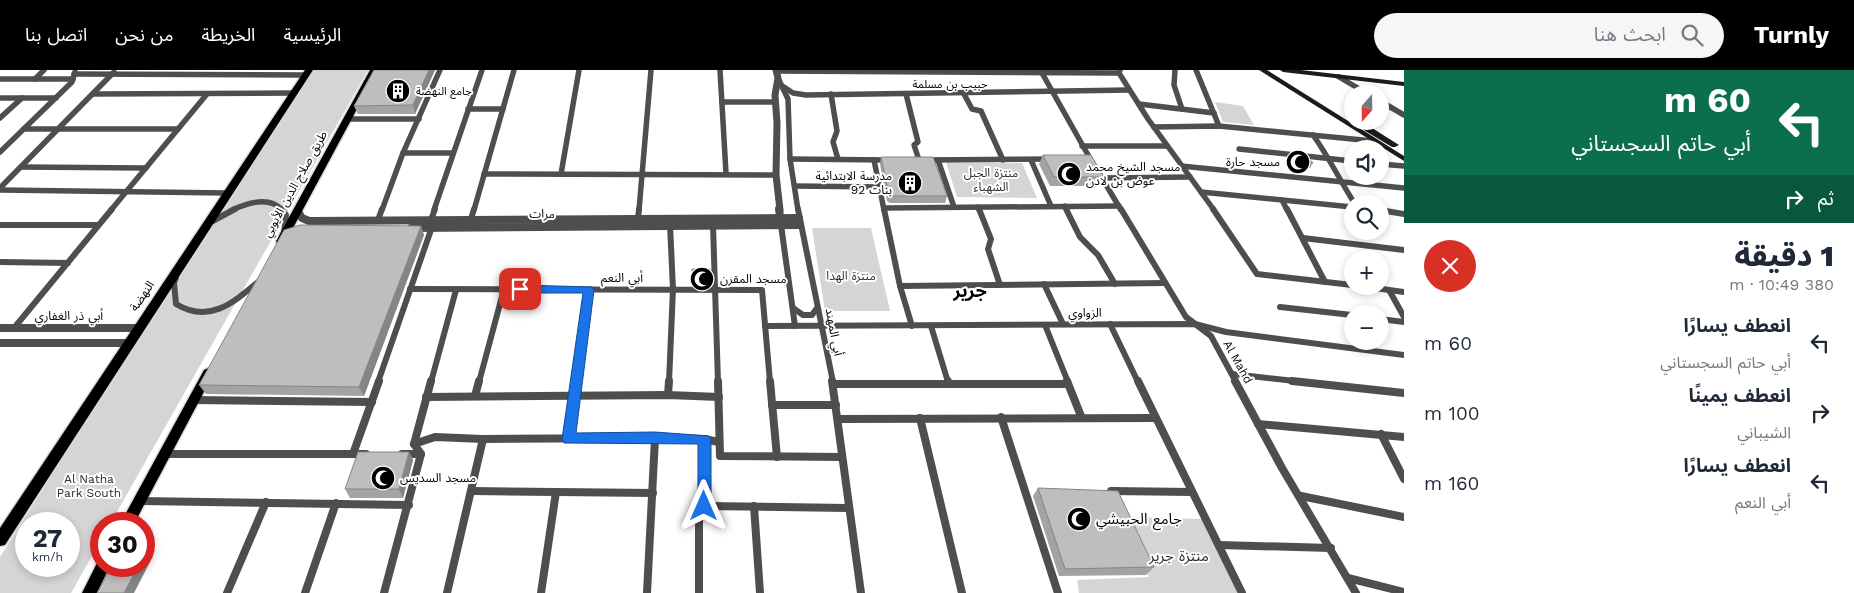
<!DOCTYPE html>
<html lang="ar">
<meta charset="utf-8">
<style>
:root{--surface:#fff;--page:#f6f6f7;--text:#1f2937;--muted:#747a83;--accent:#000}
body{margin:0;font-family:"Work Sans","Noto Sans Arabic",sans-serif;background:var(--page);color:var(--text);direction:rtl;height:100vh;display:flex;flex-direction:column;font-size:19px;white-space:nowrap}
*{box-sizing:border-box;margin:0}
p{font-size:16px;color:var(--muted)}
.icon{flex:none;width:28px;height:28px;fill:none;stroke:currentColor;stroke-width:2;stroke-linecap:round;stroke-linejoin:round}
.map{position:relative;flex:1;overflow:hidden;direction:ltr}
.details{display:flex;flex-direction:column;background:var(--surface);width:450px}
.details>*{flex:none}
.guide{background:#0b6e4f;color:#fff;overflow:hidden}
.needle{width:32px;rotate:200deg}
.buttons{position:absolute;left:1344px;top:15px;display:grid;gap:10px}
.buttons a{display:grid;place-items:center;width:45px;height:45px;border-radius:50%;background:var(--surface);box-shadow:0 2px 8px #0003;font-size:25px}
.speed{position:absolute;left:15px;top:442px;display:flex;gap:10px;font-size:25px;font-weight:700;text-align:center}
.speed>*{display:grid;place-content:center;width:65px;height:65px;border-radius:50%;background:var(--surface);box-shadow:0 2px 8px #0003;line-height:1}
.speed small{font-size:12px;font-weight:400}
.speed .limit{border:8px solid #d22;background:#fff;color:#111}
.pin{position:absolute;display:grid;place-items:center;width:42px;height:42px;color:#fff;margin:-21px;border-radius:10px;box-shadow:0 2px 8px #0006}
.me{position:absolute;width:55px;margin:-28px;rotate:0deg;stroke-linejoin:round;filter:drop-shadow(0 0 4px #0008)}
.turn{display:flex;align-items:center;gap:18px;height:105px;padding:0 20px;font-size:22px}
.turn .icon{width:65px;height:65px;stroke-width:2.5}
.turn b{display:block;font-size:35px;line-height:42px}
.then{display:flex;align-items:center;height:48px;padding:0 20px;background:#0003;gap:10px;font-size:19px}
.round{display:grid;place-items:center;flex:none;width:52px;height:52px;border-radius:26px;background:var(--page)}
.headline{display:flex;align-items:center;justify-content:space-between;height:85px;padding:0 20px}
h1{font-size:30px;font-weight:800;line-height:38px}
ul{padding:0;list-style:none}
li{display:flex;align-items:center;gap:15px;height:70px;padding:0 20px}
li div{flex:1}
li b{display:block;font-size:19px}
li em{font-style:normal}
header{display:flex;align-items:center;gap:30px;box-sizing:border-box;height:70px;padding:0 25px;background:var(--accent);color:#fff}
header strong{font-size:24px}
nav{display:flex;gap:28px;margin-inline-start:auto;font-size:18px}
.search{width:350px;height:45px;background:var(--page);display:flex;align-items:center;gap:12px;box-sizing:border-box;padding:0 18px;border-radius:28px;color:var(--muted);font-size:19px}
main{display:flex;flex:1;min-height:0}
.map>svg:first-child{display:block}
.green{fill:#d5d5d5;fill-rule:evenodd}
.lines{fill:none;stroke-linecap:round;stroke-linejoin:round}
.primary-casing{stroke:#dbdbdb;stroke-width:3}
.minor-far2{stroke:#4e4e4e;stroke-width:5.5}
.minor-far1{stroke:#4e4e4e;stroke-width:6}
.minor{stroke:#4e4e4e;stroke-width:8}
.tertiary-far1{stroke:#4e4e4e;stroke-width:7}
.tertiary{stroke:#4e4e4e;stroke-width:8}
.secondary{fill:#1b1b1b;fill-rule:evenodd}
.primary{fill:#000;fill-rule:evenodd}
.wall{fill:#a3a3a3}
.shaded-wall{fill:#858585}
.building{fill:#bebebe;stroke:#858585}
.route{fill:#1a73e8;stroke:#114b97}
.labels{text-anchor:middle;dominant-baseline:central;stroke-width:4;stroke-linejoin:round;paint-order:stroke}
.far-street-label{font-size:11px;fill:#000;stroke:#fff}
.far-poi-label{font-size:11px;fill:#000;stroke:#fff;text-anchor:start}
.poi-label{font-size:12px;fill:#000;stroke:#fff;text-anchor:start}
.park-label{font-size:12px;fill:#2c2c2c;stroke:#fff}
.street-label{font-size:12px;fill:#000;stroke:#fff}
.near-poi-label{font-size:15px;fill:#000;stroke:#fff;text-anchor:start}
.near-park-label{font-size:15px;fill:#2c2c2c;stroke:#fff}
.district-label{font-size:18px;font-weight:bold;fill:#000;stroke:#fff}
</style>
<header>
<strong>Turnly</strong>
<div class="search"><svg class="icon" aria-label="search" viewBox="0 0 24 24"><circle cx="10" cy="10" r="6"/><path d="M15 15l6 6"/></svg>ابحث هنا</div>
<nav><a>الرئيسية</a><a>الخريطة</a><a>من نحن</a><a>اتصل بنا</a></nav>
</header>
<main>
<section class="details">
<div class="guide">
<div class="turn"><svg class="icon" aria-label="left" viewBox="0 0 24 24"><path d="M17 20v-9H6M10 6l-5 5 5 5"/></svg><div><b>60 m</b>أبي حاتم السجستاني</div></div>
<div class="then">ثم<svg class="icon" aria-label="right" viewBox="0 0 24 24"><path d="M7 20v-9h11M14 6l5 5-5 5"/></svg></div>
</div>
<div class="headline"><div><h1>1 دقيقة</h1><p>380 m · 10:49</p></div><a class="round" style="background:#d93025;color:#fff"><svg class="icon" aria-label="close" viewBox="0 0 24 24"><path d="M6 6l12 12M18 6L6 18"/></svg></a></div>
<ul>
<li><svg class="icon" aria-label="left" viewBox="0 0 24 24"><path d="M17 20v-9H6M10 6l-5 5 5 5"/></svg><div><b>انعطف يسارًا</b><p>أبي حاتم السجستاني</p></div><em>60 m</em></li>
<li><svg class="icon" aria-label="right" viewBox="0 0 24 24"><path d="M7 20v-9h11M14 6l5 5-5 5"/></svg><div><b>انعطف يمينًا</b><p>الشيباني</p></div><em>100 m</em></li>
<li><svg class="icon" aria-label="left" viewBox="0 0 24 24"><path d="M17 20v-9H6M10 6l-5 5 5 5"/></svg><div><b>انعطف يسارًا</b><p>أبي النعم</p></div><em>160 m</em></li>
</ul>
</section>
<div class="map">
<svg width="1404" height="523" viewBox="0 0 1404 523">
<rect width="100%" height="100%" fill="#fff"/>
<g class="green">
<path d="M 308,0 L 368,0 L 110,454 L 101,454 L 101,470 L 71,523 L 0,523 L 0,487 ZM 26,454 L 69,454 L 69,496 L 26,496 Z"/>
<path d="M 1215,32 L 1243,36 L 1254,55 L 1223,52 Z"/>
<path d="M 946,92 L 1022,93 L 1037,128 L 957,127 Z"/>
<path d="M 812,158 L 871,158 L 890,241 L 825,241 Z"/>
<path d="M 1122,447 L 1203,449 L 1238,523 L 1079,523 L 1077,510 L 1149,507 Z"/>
</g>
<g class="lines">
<g class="primary-casing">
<g id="primary">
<path d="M 305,0 L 313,0 L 5,475 L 0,476 L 0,458 Z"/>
<path d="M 370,0 L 378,0 L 286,171 L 281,174 L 277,173 L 276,171 Z"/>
<path d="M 208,298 L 212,300 L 214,303 L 134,454 L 120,454 L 204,300 Z"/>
<path d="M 101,490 L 101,496 L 110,496 L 97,523 L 82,523 L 98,491 Z"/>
</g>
</g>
<g class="minor-far2">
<path d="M 720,0 L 726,103"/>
<path d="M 1120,0 L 1119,3 L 1148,49 L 1214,140"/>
<path d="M 1175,0 L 1174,15 L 1182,39"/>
<path d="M 1196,0 L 1219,56"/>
<path d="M 776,1 L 1119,3"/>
<path d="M 1042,3 L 1092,92"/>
<path d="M 74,4 L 305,5"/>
<path d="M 1339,7 L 1368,24"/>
<path d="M 778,8 L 788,29 L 790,89 L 798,140"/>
<path d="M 0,9 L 73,9"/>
<path d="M 35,9 L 44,0"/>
<path d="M 784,17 L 793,23 L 806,25 L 1129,20"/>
<path d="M 94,24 L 293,23"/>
<path d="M 831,24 L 837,61 L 833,72 L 838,89"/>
<path d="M 906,24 L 918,72 L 914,75 L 919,90"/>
<path d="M 964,24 L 972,39 L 981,41 L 1003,90"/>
<path d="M 0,28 L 56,28"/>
<path d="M 1380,31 L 1404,45"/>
<path d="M 722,32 L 775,32"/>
<path d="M 1139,34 L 1214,43"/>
<path d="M 468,39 L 503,39"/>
<path d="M 0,48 L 22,28"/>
<path d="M 348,49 L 419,49"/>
<path d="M 1154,57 L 1219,56 L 1373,71"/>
<path d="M 24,59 L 178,59"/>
<path d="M 1313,65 C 1329,87 1340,111 1355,134"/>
<path d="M 1082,76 L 1166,76"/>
<path d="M 1239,79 L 1352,91"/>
<path d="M 0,82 L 72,12 L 75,2"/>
<path d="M 403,83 L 453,83"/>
<path d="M 790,89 L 888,90"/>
<path d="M 874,90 L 884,140"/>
<path d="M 926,90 L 1050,89"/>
<path d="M 938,90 L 954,137"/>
<path d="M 1031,90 L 1051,136"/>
<path d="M 1380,94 L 1404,96"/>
<path d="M 1181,96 L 1404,118"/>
<path d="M 21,97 L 146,98"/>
<path d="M 1099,103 L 1121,140"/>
<path d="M 484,104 L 776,105"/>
<path d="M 561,104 L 579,0"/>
<path d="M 1103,108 L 1190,107"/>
<path d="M 795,116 L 880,117"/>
<path d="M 0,118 L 114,2"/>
<path d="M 0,120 L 227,123"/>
<path d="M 1201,122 L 1352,137"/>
<path d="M 1282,130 L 1287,140"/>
<path d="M 1065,136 L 1067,140"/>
<path d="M 978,137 L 979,140"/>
<path d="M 885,138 L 1119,136"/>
<path d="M 111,140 L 207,24"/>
<path d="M 232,140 C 247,133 269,125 282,140"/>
<path d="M 382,140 L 403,83 L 440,0"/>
<path d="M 434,140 L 482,0"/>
<path d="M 474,140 L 514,0"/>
<path d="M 639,140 L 651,0"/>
</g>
<g class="minor-far1">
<path d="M 281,139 L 286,145 L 284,163"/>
<path d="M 798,139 L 833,312"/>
<path d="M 884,139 L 900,216 L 912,256"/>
<path d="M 979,139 L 991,169 L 988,179 L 1000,215"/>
<path d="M 1066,139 L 1080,167 L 1098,185 L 1115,214"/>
<path d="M 1121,139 L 1186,247 L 1211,266 L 1236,312"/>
<path d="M 1213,139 L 1257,204 L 1352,215"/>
<path d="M 1287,139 L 1325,212"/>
<path d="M 1380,140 L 1404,144"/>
<path d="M 471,149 L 474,139"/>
<path d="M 638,149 L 639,139"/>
<path d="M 378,150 L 382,139"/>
<path d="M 431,150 L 435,139"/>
<path d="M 209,153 L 235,139"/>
<path d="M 0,155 L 98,155"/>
<path d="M 713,155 L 718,312"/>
<path d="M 781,155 L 795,256"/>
<path d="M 1303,168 L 1404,180"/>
<path d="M 0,192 L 68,193"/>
<path d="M 176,207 L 174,213 L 176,234 C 209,254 233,233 258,212"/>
<path d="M 1044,214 L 1063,254"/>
<path d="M 900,216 L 1165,213"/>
<path d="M 1360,216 L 1404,222"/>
<path d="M 410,219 L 762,220 L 770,312"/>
<path d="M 1389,220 L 1404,247"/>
<path d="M 1280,237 L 1352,245"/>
<path d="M 793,238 L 803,245 L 812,245 L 817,238"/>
<path d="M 1380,249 L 1404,252"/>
<path d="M 1110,254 L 1138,312"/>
<path d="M 1045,255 L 1068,312"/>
<path d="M 765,256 L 1195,254 L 1226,262 L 1404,285"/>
<path d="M 931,256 L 948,312"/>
<path d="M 14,258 L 112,139"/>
<path d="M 1232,304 L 1304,312"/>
<path d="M 378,312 L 432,157"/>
<path d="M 431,312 L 456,220"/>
<path d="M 479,312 L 504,219"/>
<path d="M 576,312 L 588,220"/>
<path d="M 669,312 L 673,219 L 670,155"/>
</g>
<g class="minor">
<path d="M 431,311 L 414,374 L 435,367 L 483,369 L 655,368 L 704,369 L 719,372"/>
<path d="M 718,311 L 720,386 L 842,387"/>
<path d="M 770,311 L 777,387"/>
<path d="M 832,311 L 861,523"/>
<path d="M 948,311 L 949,314"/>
<path d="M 1067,311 L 1081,346"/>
<path d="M 1138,311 L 1242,523"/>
<path d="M 1235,311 L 1282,398 L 1356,523"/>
<path d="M 1292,311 L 1404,323"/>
<path d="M 833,314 L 1068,314"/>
<path d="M 668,325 L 669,311"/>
<path d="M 475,326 L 479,311"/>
<path d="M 426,327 L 668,325 L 719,327"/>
<path d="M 193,330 L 372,332"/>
<path d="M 772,335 L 836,335"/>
<path d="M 1001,347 L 1058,523"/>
<path d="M 920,348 L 962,523"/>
<path d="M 838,349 L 1154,348"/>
<path d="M 1258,354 L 1404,367"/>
<path d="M 1381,364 L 1404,409"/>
<path d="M 569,369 L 576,311"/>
<path d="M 164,384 L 366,384"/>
<path d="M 353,384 L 379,311"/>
<path d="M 402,384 L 421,384"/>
<path d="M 472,421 L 653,423"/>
<path d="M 1111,421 L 1192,422"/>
<path d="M 1301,426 L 1404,447"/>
<path d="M 140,431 L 409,435"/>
<path d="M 705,436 L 848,438"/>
<path d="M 754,436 L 760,523"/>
<path d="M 1219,475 L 1331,478"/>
<path d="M 1348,508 L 1404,522"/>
<path d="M 227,523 L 266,432"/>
<path d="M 305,523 L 336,433"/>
<path d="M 384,523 L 421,384 L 414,374"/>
<path d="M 447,523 L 483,369"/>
<path d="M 541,523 L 556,422"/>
<path d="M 647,523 L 655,368"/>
<path d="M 699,523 L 699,446 L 705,436 L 704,369"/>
</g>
<path class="tertiary-far1" d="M 776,0 L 778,8 L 775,25 L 777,53 L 776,105 L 780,140"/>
<g class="tertiary">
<path d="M 779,139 L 781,154"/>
<path d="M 298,142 L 302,148 L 309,151 L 799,148"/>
<path d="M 411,158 L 800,155"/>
<path d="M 0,258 L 137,258"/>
<path d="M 0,273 L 127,273"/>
</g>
<g class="secondary">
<path d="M 1259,0 L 1267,0 L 1404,86 L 1404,91 Z"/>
<path d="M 1280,0 L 1301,0 L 1404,12 L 1404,16 L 1283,2 Z"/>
<path d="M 1352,49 L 1352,51 L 1361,51 L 1399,75 L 1395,77 L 1392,77 L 1352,53 Z"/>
</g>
<use href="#primary" class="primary"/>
</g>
<g class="wall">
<path d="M 374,0 L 435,0 L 415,44 L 358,44 L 354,36 Z"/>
<path d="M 1290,84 L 1313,93 L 1310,98 L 1293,96 L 1287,89 Z"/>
<path d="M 1043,85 L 1104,107 L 1100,116 L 1050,116 L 1039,94 Z"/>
<path d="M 881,87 L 947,126 L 945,133 L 890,133 L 887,131 L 880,94 Z"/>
<path d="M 421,156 L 424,165 L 364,326 L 206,324 L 199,315 Z"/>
<path d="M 692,199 L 710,199 L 710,215 L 693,215 Z"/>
<path d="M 409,382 L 413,390 L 403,428 L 350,428 L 345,419 Z"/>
<path d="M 1038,418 L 1154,497 L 1146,505 L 1059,506 L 1033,426 Z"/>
</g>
<g class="shaded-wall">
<path d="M 429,0 L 435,0 L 415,44 L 413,35 Z"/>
<path d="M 421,156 L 424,165 L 364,326 L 359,317 Z"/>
<path d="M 409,382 L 413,390 L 403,428 L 399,419 Z"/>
<path d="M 144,484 L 151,490 L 134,523 L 124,523 L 138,496 L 144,496 Z"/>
</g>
<g class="building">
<path d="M 374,0 L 429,0 L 413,35 L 354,36 Z"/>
<path d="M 1290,84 L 1306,86 L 1313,93 L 1296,91 Z"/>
<path d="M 1043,85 L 1091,85 L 1104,107 L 1054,107 Z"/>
<path d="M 881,87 L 933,87 L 947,126 L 892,126 L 889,125 Z"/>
<path d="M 300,155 L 421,156 L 359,317 L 199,315 L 284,160 Z"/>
<path d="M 692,199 L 710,199 L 710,210 L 693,210 Z"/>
<path d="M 358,382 L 409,382 L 399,419 L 345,419 Z"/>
<path d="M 1038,418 L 1118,421 L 1154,497 L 1065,499 Z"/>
<path d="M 112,496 L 138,496 L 124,523 L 97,523 Z"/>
</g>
<path class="route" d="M 520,215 L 592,217 L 594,220 L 576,363 L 655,362 L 709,366 L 711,369 L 711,436 L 709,440 L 704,442 L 700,440 L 698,436 L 698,374 L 564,373 L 562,369 L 583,223 L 520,223 L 515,219 Z"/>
<defs>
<g id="building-disc" transform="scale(1.25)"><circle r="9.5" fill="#000" stroke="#fff"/><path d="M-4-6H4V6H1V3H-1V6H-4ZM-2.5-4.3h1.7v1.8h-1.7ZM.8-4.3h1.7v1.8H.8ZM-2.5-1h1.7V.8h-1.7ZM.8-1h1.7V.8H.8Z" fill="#fff"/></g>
<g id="mosque-disc" transform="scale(1.25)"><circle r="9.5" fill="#000" stroke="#fff"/><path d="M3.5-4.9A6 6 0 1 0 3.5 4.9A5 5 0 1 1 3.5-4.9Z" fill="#fff"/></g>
</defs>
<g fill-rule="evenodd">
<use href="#building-disc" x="398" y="21"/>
<use href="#mosque-disc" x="1298" y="92"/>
<use href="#mosque-disc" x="1069" y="104"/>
<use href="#building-disc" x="910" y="113"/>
<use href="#mosque-disc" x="702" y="209"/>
<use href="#mosque-disc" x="383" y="408"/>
<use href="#mosque-disc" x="1079" y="449"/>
</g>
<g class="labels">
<g class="far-street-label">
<text x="950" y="14">حبيب بن مسلمة</text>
</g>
<g class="far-poi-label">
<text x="416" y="21">جامع النهضة</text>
</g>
<g class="poi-label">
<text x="1280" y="92" text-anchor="end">مسجد حارة</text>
<text x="1086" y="97">مسجد الشيخ محمد<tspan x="1086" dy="14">عوض بن لادن</tspan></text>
<text x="892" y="106" text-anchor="end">مدرسة الابتدائية<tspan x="892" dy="14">92 بنات</tspan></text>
<text x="720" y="209">مسجد المقرن</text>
<text x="400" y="408">مسجد السديس</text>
</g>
<g class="park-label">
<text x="991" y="103">منتزة الجبل<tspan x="991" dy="14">الشهباء</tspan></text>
<text x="851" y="206">منتزة الهدا</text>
<text x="89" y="409">Al Natha<tspan x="89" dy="14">Park South</tspan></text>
</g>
<g class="street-label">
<text transform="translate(295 114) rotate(-61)">طريق صلاح الدين الأيوبي</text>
<text x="542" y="144">مرات</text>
<text x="622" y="208">أبي النعم</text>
<text transform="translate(142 226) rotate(-56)">النهضة</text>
<text x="1085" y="243">الزواوي</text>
<text x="69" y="246">أبي ذر الغفاري</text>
<text transform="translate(834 262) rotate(79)">أبي المهند</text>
<text transform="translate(1238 292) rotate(61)">Al Mahd</text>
</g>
<g class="near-poi-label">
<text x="1096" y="449">جامع الحبيشي</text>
</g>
<g class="near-park-label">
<text x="1179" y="486">منتزة جرير</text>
</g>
<g class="district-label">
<text x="970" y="220">جرير</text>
</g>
</g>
</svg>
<div class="buttons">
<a><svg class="needle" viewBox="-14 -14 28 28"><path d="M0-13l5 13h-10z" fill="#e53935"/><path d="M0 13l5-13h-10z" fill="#747a83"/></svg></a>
<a><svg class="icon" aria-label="sound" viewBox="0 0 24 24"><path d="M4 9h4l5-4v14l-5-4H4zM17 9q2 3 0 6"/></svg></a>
<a><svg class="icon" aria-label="search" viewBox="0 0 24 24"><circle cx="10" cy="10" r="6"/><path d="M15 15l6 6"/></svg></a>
<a>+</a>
<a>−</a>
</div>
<div class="speed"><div>27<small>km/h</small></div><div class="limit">30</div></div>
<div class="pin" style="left:520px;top:219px;background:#d93025"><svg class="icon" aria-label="arrive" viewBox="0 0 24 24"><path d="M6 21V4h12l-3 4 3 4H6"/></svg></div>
<svg class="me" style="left:704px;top:436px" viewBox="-20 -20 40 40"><path d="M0-17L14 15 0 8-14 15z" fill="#1a73e8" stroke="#fff" stroke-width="4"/></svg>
</div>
</main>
